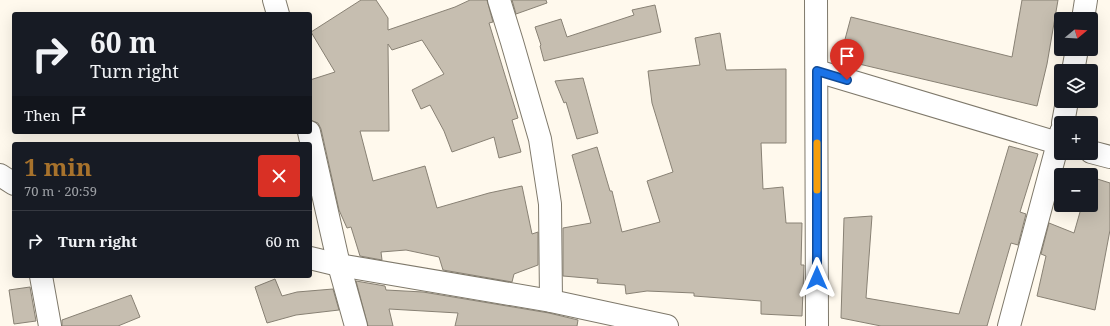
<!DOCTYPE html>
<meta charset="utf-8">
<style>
:root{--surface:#171b24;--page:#20242c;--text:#f1f3f6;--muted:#9ea1a6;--line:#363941;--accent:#a7722c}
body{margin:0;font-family:"Noto Serif",serif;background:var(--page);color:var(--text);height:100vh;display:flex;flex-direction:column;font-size:15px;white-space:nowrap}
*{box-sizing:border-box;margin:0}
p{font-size:13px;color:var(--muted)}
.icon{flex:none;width:22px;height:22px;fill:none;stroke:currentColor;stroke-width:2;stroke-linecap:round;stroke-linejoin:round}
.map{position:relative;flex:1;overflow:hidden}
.side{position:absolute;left:12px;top:142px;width:300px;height:136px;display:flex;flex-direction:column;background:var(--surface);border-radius:4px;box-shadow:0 4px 16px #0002}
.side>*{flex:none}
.top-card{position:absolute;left:12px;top:12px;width:300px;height:122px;border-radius:4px;box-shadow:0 4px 16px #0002;background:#171b24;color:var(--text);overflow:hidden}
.needle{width:26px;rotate:72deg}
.fabs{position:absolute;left:1054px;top:12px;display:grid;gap:8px}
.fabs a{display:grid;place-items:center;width:44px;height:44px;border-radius:4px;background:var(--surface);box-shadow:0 4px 16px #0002;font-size:20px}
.pin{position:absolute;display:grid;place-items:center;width:34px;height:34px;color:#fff;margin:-41px -17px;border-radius:50% 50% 50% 0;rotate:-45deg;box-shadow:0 0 4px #0007}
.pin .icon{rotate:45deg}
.me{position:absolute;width:44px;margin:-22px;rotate:0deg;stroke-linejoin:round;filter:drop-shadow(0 0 3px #0008)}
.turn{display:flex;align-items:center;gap:14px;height:84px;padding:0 12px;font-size:18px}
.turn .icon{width:52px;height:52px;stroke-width:2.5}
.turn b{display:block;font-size:28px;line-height:34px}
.then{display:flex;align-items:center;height:38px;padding:0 12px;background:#0003;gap:8px;font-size:15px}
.round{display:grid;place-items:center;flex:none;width:42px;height:42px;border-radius:4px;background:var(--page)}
.head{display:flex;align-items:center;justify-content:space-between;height:68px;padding:0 12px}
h1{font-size:24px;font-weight:700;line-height:30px;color:var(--accent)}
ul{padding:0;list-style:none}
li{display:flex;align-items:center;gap:12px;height:60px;padding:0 12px;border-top:1px solid var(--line)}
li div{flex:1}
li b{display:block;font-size:15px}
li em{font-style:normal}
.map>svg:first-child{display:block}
.building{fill:#c6beb0;stroke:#888174}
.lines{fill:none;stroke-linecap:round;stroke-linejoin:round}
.minor-casing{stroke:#7f796b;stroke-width:24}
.minor{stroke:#fff;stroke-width:22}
.route-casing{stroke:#114b97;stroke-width:10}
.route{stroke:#1a73e8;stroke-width:7}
.slow{stroke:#f59e0b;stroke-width:7}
</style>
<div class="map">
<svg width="1110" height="326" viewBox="0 0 1110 326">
<rect width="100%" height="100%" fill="#fff9ed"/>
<g class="building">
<path d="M 361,0 L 376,0 L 388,18 L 388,30 L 455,7 L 470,0 L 487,0 L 493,22 L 489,23 L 518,118 L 512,120 L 521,152 L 499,158 L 494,137 L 452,152 L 444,131 L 430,105 L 421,109 L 412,90 L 444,74 L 422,40 L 392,50 L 388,44 L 389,131 L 360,131 L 373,181 L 425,166 L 437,208 L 489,193 L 522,186 L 532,234 L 538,232 L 538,265 L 514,274 L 512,282 L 443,270 L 439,257 L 406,250 L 381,252 L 382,260 L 360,256 L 351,227 L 347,228 L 339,210 L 321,129 L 318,123 L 310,120 L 310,80 L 335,72 L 311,32 Z"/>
<path d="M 512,0 L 546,0 L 547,3 L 516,14 Z"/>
<path d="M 1022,0 L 1058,0 L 1047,64 L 1037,106 L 859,64 L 859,62 L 840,58 L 851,17 L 1012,57 Z"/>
<path d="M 655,5 L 661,32 L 544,61 L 540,46 L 541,45 L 535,27 L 561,19 L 567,37 L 634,15 L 632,10 Z"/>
<path d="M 720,33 L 726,70 L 786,69 L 786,143 L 761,143 L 763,189 L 783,187 L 786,223 L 802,223 L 801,265 L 804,265 L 802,316 L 761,314 L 761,301 L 694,296 L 694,293 L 647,291 L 626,294 L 625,285 L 597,283 L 598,279 L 563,276 L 563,228 L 591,223 L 572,155 L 597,147 L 610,191 L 612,191 L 622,232 L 660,222 L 647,181 L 673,172 L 652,103 L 648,71 L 700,65 L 695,38 Z"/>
<path d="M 583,78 L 598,133 L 577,139 L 566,102 L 564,103 L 555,81 Z"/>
<path d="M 1009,146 L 1038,154 L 1020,212 L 1026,214 L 1018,245 L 1011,243 L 987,326 L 881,326 L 841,318 L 844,218 L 872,216 L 866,298 L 959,314 Z"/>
<path d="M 1091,177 L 1110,183 L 1110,230 L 1095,310 L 1037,296 L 1046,256 L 1041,254 L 1049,223 L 1074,233 L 1082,205 L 1091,205 Z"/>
<path d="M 275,279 L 282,296 L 297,292 L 333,289 L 339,310 L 296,315 L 267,323 L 255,287 Z"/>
<path d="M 356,281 L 385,286 L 386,290 L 423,292 L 549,313 L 578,320 L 577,326 L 455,326 L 458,313 L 389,309 L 393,326 L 368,326 Z"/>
<path d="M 30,287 L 36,321 L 14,324 L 9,290 Z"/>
<path d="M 131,295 L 140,317 L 118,326 L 62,326 L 62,320 Z"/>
</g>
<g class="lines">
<g class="minor-casing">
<g id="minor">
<path d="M 274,0 L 278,14"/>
<path d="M 499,0 L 512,42 L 540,139 L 550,204 L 551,301"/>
<path d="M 816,0 L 817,326"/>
<path d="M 1083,19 L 1086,0"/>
<path d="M 817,71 L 1061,144"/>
<path d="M 1073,71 L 1077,49"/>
<path d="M 1063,123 L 1067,101"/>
<path d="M 309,132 L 339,265 L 356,326"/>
<path d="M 1091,152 L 1110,157"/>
<path d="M 0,175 L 14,184"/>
<path d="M 310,258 L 339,265 L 551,301 L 667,326"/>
<path d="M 41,276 L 50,326"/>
<path d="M 1009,326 L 1061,132"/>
</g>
</g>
<use href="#minor" class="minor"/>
</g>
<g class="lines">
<g class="route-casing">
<path id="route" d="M 817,278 L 817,71 L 847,80"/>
</g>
<use href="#route" class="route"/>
<path class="slow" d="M 817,143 L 817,190"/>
</g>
</svg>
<div class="fabs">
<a><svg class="needle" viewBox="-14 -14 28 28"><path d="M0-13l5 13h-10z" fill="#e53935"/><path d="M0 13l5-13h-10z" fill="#9ea1a6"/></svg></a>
<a><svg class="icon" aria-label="layers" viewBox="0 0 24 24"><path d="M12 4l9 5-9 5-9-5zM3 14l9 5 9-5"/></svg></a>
<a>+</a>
<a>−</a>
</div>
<div class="pin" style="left:847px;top:80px;background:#d93025"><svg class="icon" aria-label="arrive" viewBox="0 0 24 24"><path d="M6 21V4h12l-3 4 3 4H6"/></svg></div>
<svg class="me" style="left:817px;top:278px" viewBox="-20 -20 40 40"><path d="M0-17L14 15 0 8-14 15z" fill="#1a73e8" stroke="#fff" stroke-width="4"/></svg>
<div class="top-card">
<div class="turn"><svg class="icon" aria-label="right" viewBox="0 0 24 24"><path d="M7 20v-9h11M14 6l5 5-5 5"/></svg><div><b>60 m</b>Turn right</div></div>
<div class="then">Then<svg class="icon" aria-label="arrive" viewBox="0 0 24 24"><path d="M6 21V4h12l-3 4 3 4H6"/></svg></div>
</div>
<section class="side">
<div class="head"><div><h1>1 min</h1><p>70 m · 20:59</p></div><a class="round" style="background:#d93025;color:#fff"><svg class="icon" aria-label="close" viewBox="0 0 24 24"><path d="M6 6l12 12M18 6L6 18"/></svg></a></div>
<ul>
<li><svg class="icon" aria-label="right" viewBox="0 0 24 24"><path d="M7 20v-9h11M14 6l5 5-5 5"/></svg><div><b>Turn right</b></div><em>60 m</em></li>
</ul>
</section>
</div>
